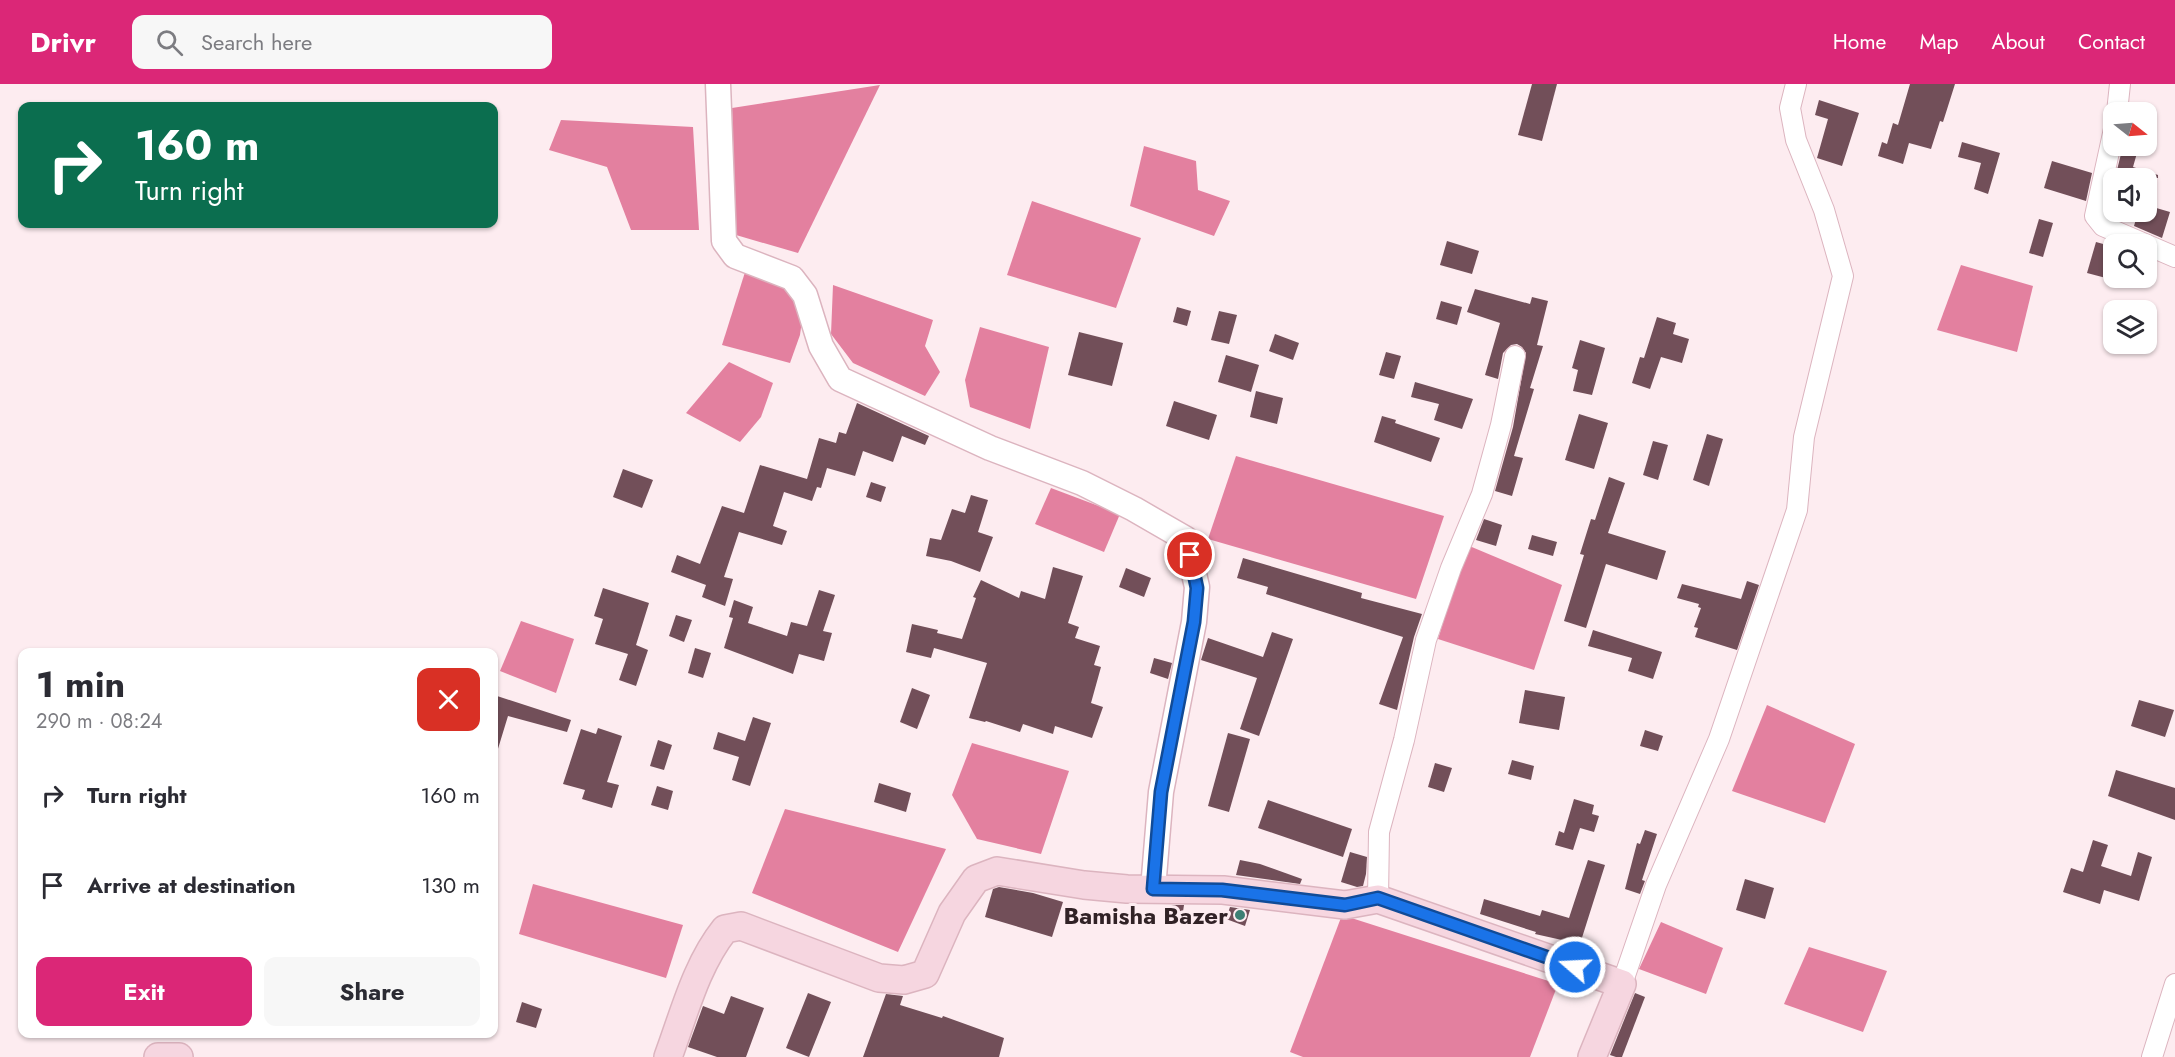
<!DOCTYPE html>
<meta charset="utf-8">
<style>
:root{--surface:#fff;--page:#f7f7f7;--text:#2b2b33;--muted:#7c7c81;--accent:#db2777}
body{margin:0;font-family:Jost,sans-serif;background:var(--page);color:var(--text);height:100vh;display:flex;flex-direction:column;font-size:22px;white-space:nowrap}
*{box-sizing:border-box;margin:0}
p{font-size:20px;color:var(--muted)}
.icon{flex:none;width:33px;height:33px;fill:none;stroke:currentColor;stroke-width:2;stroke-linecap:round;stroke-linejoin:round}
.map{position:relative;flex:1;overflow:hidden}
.side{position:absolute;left:18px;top:564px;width:480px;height:390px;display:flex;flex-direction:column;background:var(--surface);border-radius:12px;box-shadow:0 2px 4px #0004}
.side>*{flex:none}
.hud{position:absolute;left:18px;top:18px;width:480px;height:126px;border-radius:12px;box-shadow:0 2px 4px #0004;background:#0b6e4f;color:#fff;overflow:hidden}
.needle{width:39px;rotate:107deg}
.fabs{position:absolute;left:2103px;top:18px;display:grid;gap:12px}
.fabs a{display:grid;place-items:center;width:54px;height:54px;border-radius:12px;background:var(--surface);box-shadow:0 2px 4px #0004;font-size:30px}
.pin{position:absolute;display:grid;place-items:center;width:51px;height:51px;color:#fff;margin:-26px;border:3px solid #fff;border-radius:50%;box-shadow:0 2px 6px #0007}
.me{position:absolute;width:66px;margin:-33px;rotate:289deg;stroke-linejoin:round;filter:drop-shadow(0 0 4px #0008)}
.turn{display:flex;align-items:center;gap:21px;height:126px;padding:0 18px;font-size:27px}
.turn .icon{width:78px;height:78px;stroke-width:2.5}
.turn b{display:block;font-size:42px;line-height:51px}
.round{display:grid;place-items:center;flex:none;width:63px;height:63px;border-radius:12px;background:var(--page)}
.headline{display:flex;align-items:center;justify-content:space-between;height:102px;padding:0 18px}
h1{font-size:36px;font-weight:700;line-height:45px}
.action{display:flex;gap:12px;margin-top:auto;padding:12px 18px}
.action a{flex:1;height:69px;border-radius:12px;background:var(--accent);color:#fff;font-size:24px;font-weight:700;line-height:69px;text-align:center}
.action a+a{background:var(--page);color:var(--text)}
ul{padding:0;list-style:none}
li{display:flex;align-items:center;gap:18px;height:90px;padding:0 18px}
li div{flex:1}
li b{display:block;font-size:22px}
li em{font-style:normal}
header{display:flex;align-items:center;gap:36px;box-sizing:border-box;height:84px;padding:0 30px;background:var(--accent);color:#fff}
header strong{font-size:28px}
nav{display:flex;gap:33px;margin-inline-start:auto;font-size:21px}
.search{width:420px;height:54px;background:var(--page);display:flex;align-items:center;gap:15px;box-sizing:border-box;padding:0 21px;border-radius:12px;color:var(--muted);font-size:22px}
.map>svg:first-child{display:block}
.water{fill:#e3809f}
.building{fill:#724f59}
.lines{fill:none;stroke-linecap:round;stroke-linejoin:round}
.minor-casing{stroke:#dcb4bf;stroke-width:22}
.tertiary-casing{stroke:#dcb4bf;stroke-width:27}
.secondary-casing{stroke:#dcb4bf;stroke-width:30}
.minor{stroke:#fff;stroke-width:20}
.tertiary{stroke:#fff;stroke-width:24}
.secondary{stroke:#f6d6e0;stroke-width:27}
.route-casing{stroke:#114b97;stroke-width:15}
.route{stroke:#1a73e8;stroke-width:10}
.poi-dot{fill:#3c8074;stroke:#fdecf0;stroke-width:2}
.labels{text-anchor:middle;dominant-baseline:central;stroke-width:6;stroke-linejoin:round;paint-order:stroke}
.poi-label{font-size:24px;font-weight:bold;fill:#312226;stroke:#fdecf0;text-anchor:end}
</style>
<header>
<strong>Drivr</strong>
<div class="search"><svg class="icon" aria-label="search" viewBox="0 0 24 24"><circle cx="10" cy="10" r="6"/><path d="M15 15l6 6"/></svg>Search here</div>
<nav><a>Home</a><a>Map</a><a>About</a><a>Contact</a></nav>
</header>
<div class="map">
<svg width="2175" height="973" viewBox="0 0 2175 973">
<rect width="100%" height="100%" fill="#fdecf0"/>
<g class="water">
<path d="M 880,1 L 798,169 L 736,151 L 732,24 Z"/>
<path d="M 561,36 L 693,43 L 699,146 L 631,146 L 607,83 L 549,66 Z"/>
<path d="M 1144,62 L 1196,77 L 1198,106 L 1230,117 L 1214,152 L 1130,122 Z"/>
<path d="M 1032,117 L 1141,154 L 1116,224 L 1007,191 Z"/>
<path d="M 1961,181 L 2033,202 L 2017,268 L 1937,246 Z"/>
<path d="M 746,185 L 784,199 L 796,216 L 802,236 L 800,251 L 790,279 L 722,261 Z"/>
<path d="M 833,201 L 933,236 L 925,262 L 940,288 L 925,312 L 853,279 L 831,250 Z"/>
<path d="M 980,243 L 1049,263 L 1030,345 L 970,323 L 965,296 Z"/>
<path d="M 729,278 L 773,299 L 761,333 L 740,358 L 686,329 Z"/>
<path d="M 1236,372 L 1444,432 L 1416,515 L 1208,455 Z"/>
<path d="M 1051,404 L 1120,430 L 1104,468 L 1035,440 Z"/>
<path d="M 1467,461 L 1562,501 L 1534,586 L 1438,555 Z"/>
<path d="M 521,537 L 574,555 L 556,609 L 500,587 Z"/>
<path d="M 1767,621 L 1855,660 L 1825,739 L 1732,707 Z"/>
<path d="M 972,659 L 1069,687 L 1041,770 L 977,755 L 952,711 Z"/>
<path d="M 785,725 L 946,765 L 898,868 L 752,809 Z"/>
<path d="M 533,800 L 683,841 L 666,894 L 519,850 Z"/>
<path d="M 1342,831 L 1558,900 L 1530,973 L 1303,973 L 1290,968 Z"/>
<path d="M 1661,838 L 1723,864 L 1706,910 L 1639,885 Z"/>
<path d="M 1809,863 L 1887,887 L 1863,948 L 1784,920 Z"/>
</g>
<g class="building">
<path d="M 1532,0 L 1557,0 L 1542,57 L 1518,51 Z"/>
<path d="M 1910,0 L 1955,0 L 1943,38 L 1940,37 L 1931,65 L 1909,59 L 1903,80 L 1878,72 L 1882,58 L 1887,60 L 1893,39 L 1898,41 Z"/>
<path d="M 1819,16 L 1859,29 L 1842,82 L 1817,74 L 1828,35 L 1815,31 Z"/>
<path d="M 1962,58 L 2000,69 L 1988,110 L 1974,105 L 1981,79 L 1958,73 Z"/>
<path d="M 2123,62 L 2139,62 L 2133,83 L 2158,91 L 2158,94 L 2115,94 Z"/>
<path d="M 2052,77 L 2092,89 L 2086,117 L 2044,104 Z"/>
<path d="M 2146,121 L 2170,128 L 2162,154 L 2134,142 L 2138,128 L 2146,128 Z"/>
<path d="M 2039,135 L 2053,139 L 2043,173 L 2029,169 Z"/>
<path d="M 1447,157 L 1479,167 L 1472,190 L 1440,181 Z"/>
<path d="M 2096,158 L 2114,163 L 2106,194 L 2087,189 Z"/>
<path d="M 1475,205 L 1530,220 L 1532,213 L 1548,217 L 1537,261 L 1543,262 L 1530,304 L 1534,305 L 1514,372 L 1523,374 L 1512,412 L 1495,407 L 1513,343 L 1526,269 L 1522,263 L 1517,260 L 1511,261 L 1503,269 L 1498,295 L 1485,291 L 1500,239 L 1467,228 Z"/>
<path d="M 1441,217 L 1462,223 L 1457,241 L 1436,235 Z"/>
<path d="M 1177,223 L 1191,227 L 1187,242 L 1173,238 Z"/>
<path d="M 1219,227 L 1237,231 L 1229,260 L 1211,256 Z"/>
<path d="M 1657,233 L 1676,239 L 1673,250 L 1689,255 L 1682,279 L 1661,273 L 1650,305 L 1632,299 L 1640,273 L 1644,274 Z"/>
<path d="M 1079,248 L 1123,259 L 1112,302 L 1068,291 Z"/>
<path d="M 1275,250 L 1299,259 L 1293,276 L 1269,267 Z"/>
<path d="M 1580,256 L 1605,264 L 1592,311 L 1573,307 L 1578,286 L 1572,284 Z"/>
<path d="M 1386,268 L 1401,272 L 1394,295 L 1379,291 Z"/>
<path d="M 1226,271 L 1259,281 L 1251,308 L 1218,298 Z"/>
<path d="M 1415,298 L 1473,315 L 1462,345 L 1434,336 L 1439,320 L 1411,313 Z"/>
<path d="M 1256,307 L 1283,314 L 1277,340 L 1250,333 Z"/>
<path d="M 1174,317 L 1217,331 L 1209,356 L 1166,342 Z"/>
<path d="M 857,319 L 929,352 L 925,361 L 902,352 L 893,378 L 863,367 L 855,392 L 827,384 L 821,404 L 817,403 L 812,417 L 784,408 L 773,442 L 787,447 L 782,461 L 739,448 L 724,493 L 733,495 L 725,522 L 702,513 L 706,501 L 671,488 L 677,471 L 700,480 L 722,422 L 744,429 L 760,381 L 807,395 L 819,354 L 836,359 L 839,348 L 846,350 Z"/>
<path d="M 1579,330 L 1608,339 L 1594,385 L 1565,376 Z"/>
<path d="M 1382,332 L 1396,336 L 1395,339 L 1440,354 L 1431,378 L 1374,358 Z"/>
<path d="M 1707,350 L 1723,355 L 1709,402 L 1693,396 Z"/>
<path d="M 1653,357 L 1668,361 L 1658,396 L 1643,391 Z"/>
<path d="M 623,385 L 653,396 L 642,424 L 613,413 Z"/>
<path d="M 1609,393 L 1625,399 L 1608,449 L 1666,467 L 1657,496 L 1606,480 L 1586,544 L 1564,537 L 1584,471 L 1580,470 L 1591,435 L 1595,436 Z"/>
<path d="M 871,398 L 886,403 L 881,418 L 866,413 Z"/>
<path d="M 971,411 L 988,416 L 978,448 L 993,453 L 980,488 L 951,477 L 926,472 L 930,454 L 941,456 L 952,425 L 965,429 Z"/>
<path d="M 1484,435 L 1502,441 L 1496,462 L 1476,456 Z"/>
<path d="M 1532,451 L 1557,458 L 1553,472 L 1528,465 Z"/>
<path d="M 1243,474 L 1362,509 L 1361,514 L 1422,530 L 1414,553 L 1397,626 L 1379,620 L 1403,553 L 1266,510 L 1268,503 L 1237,494 Z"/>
<path d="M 1053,483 L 1083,492 L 1068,539 L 1079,543 L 1075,554 L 1100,562 L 1094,581 L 1101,583 L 1091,619 L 1103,623 L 1092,654 L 1055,642 L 1053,650 L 1023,640 L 1020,648 L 986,637 L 985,638 L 969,634 L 987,579 L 934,564 L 931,574 L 906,568 L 912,540 L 938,546 L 937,549 L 962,555 L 976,514 L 973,513 L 981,496 L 1019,514 L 1021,507 L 1045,515 Z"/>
<path d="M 1126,484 L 1151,494 L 1144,513 L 1119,503 Z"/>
<path d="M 1747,497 L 1759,501 L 1737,566 L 1695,553 L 1698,544 L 1694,543 L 1701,524 L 1698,523 L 1699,520 L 1677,514 L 1682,500 L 1741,515 Z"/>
<path d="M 603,504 L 649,519 L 636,561 L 648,566 L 636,602 L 619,596 L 628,570 L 595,560 L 603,535 L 594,532 Z"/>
<path d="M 819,506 L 835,511 L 823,547 L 832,549 L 824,577 L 799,570 L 793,590 L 724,564 L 733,534 L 729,533 L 734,516 L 753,523 L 748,539 L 787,552 L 791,538 L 807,542 Z"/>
<path d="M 676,531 L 692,536 L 684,558 L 669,552 Z"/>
<path d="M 1593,546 L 1662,568 L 1653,595 L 1628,587 L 1632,574 L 1588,562 Z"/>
<path d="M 1272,548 L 1293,555 L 1259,652 L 1240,645 L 1257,594 L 1201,576 L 1208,554 L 1263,573 Z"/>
<path d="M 695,564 L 711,569 L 703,594 L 688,589 Z"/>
<path d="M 1154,574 L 1172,579 L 1168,595 L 1150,589 Z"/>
<path d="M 912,604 L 930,611 L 917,645 L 900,638 Z"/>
<path d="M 1525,606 L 1565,613 L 1559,646 L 1519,639 Z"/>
<path d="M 494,611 L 571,636 L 567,648 L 508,632 L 497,668 L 494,668 Z"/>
<path d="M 2139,616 L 2174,626 L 2165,653 L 2131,642 Z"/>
<path d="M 753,633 L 771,639 L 750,702 L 732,696 L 739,673 L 713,665 L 718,648 L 745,657 Z"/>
<path d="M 598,644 L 622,652 L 607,698 L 619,701 L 612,724 L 582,715 L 585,706 L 563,700 L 581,645 L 596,650 Z"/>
<path d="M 1645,646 L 1663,652 L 1658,667 L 1640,662 Z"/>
<path d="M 1228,649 L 1250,655 L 1229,728 L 1208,722 Z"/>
<path d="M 658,656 L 672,661 L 664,686 L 650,682 Z"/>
<path d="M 1512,676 L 1534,682 L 1531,696 L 1508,690 Z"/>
<path d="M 1435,679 L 1452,684 L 1444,708 L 1428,703 Z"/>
<path d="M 2116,686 L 2175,704 L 2175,736 L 2108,712 Z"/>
<path d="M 879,699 L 911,709 L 906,728 L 874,718 Z"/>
<path d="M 657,702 L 673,707 L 668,726 L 651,721 Z"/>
<path d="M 1574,715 L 1594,721 L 1592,730 L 1599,732 L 1594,748 L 1580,744 L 1573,766 L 1555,761 L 1559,747 L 1564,749 Z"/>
<path d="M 1268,716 L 1352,745 L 1343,773 L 1258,744 Z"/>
<path d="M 1645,746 L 1657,750 L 1642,796 L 1645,797 L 1640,810 L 1625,805 L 1637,759 L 1640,760 Z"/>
<path d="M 2093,756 L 2108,761 L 2101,782 L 2131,792 L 2138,768 L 2152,773 L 2139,817 L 2104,806 L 2100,820 L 2063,808 L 2071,784 L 2083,788 Z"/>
<path d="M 1350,768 L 1367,773 L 1366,790 L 1363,802 L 1357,803 L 1341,798 Z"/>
<path d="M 1240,776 L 1260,780 L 1302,795 L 1300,800 L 1236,791 Z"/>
<path d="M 1588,776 L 1605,781 L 1580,860 L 1535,850 L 1536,848 L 1480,830 L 1484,815 L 1540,832 L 1542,826 L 1569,834 Z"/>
<path d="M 1745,795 L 1774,804 L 1765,835 L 1736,826 Z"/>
<path d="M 999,803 L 1033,809 L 1063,818 L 1052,853 L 985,833 L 993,805 Z"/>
<path d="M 1166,821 L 1184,821 L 1182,834 L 1164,831 Z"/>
<path d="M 1230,823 L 1250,826 L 1245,842 L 1226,835 Z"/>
<path d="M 808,909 L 831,918 L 809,973 L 786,964 Z"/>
<path d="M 1635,909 L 1645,913 L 1622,973 L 1616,973 L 1610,971 Z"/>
<path d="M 886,910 L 903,912 L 900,921 L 942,934 L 943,932 L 1004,954 L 999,973 L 863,973 Z"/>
<path d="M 731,912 L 764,924 L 746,973 L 717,973 L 688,963 L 703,922 L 724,930 Z"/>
<path d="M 522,918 L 542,925 L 536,944 L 516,938 Z"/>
</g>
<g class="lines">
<g class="minor-casing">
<g id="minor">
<path d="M 2117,28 L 2120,0"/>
<path d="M 2114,45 L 2095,132 L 2103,142 L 2175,173"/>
<path d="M 1378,815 L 1379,748 L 1404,656 L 1426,556 L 1451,484 L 1482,410 L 1501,341 L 1515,272"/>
<path d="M 1622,900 L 1656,801 L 1719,655 L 1797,426 L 1804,353 L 1843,192 L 1824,126 L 1796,56 L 1790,24 L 1796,0"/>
<path d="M 2152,973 L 2175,900"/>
</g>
</g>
<g class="tertiary-casing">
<path id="tertiary" d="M 718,0 L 724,157 L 735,172 L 792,194 L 805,211 L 821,262 L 840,295 L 990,364 L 1082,399 L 1134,425 L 1186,455 L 1197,503 L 1194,538 L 1161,708 L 1153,805"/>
</g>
<g class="secondary-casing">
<g id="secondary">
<path d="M 158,973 L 179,973"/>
<path d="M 668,973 C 684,930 696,881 725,845 L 741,842 L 879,894 L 904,896 L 925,890 L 952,829 L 976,795 L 997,787 L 1084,801 L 1127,805 L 1223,806 L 1345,821 L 1378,815 L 1622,900 L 1592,973"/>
</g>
</g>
<use href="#minor" class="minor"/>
<use href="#tertiary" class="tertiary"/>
<use href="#secondary" class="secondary"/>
</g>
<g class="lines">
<g class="route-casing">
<path id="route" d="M 1190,471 L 1197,504 L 1194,538 L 1161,708 L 1153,805 L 1222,806 L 1345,821 L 1378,814 L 1575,883"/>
</g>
<use href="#route" class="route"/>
</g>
<circle class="poi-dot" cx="1240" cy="831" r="6"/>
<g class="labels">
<g class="poi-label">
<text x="1228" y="831">Bamisha Bazer</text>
</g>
</g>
</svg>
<div class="fabs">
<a><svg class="needle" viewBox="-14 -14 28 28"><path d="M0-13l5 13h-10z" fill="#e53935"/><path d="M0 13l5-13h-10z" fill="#7c7c81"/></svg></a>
<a><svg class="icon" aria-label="sound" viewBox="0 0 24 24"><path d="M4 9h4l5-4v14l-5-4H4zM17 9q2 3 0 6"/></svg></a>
<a><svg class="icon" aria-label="search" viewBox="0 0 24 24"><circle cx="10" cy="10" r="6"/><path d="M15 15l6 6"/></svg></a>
<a><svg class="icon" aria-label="layers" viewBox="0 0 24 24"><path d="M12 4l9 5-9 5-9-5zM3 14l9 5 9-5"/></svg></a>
</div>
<div class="pin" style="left:1190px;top:471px;background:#d93025"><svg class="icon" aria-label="arrive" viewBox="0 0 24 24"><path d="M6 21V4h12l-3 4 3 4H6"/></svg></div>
<svg class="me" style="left:1575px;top:883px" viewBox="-20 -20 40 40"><circle r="17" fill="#1a73e8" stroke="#fff" stroke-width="3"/><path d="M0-11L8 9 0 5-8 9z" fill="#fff"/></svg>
<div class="hud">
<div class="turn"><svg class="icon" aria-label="right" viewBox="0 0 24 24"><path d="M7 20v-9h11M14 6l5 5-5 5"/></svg><div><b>160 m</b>Turn right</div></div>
</div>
<section class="side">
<div class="headline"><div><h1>1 min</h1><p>290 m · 08:24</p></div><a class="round" style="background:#d93025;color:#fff"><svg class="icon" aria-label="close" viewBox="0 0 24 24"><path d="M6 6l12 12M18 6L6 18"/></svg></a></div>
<ul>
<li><svg class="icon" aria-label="right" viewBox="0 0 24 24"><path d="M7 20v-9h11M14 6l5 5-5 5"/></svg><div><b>Turn right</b></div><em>160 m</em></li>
<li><svg class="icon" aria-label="arrive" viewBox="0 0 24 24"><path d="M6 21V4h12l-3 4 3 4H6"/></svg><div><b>Arrive at destination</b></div><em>130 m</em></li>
</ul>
<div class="action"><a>Exit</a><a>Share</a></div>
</section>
</div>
